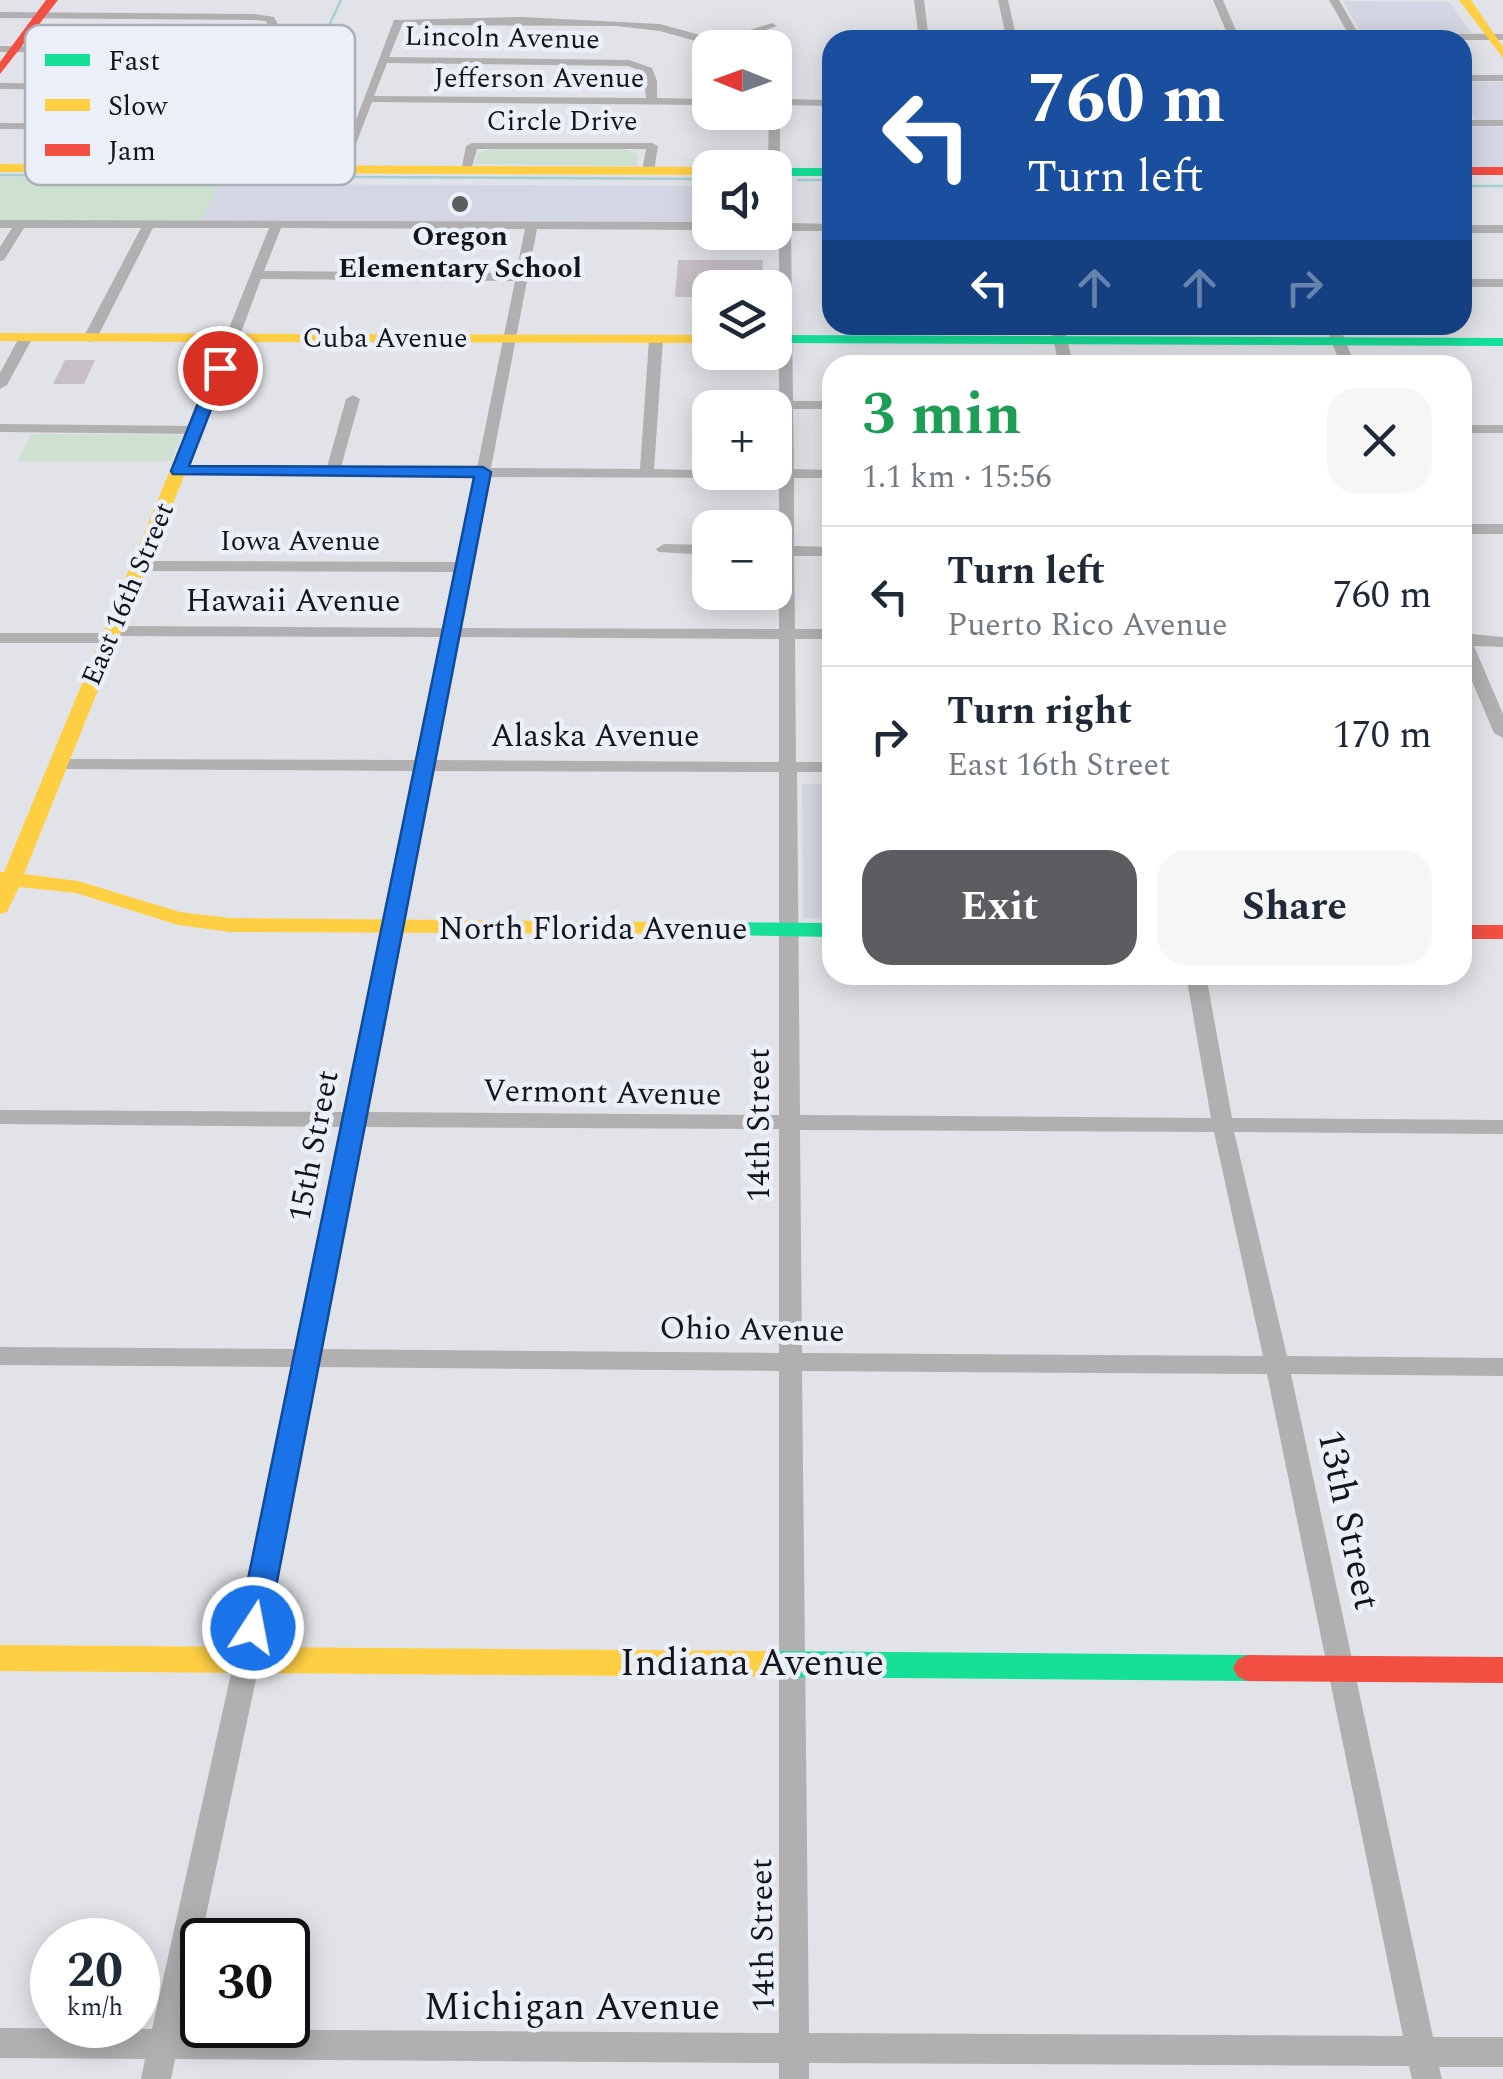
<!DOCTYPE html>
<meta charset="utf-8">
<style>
:root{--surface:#fff;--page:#f6f6f7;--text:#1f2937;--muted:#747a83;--line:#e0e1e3;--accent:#5c5d61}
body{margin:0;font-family:Spectral,serif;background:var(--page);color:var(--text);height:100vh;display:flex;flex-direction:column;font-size:38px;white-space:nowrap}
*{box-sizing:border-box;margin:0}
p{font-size:32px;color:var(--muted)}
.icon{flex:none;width:55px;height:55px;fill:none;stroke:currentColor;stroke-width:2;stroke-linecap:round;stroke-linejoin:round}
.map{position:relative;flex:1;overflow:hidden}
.panel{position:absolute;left:822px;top:355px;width:650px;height:630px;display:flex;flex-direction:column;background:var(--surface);border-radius:30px;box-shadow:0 5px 25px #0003}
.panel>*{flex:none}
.banner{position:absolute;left:822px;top:30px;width:650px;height:305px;border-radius:30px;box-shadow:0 5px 25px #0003;background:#1a4fa0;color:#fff;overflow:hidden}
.needle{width:65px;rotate:271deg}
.tools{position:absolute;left:692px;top:30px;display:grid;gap:20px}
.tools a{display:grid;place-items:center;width:100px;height:100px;border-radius:20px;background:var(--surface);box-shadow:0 5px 25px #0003;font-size:50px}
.speed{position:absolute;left:30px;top:1918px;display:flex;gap:20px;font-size:50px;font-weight:700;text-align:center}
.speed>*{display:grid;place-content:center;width:130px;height:130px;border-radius:50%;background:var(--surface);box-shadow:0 5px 25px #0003;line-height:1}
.speed small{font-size:25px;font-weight:400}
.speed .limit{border:5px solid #111;border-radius:15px;background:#fff;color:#111}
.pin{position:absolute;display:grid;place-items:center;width:85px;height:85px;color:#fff;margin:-42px;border:5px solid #fff;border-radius:50%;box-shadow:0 2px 10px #0007}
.me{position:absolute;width:110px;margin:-55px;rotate:11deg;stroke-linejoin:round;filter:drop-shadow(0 0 8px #0008)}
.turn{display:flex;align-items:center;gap:35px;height:210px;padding:0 40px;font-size:45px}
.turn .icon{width:130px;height:130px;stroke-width:2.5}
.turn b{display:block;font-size:70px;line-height:85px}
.lanes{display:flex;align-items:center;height:95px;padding:0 40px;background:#0003;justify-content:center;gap:50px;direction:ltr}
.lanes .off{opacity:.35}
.round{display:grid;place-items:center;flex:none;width:105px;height:105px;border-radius:30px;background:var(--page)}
.summary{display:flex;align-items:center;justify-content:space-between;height:170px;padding:0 40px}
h1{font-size:60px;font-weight:700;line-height:75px;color:#1e9e55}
.button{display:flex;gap:20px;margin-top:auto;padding:20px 40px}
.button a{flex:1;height:115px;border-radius:30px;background:var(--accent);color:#fff;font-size:40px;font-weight:700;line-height:115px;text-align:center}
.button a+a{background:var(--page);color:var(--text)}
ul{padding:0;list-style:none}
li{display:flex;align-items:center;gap:30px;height:140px;padding:0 40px;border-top:2px solid var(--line)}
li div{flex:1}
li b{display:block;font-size:38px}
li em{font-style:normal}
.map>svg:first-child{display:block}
.built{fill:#d4d7e3}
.green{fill:#cde0d2}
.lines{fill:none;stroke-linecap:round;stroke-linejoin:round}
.stream{stroke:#a7ced2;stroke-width:2.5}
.building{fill:#c6bfc6}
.street{fill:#b1afaf;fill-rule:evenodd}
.fast{fill:#16e098;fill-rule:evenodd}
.slow{fill:#ffcf43;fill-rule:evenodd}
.jam{fill:#f24e42;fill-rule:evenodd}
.route{fill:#1a73e8;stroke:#114b97;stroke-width:2.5}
.poi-dot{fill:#5c5d61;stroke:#ebeff9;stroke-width:4}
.labels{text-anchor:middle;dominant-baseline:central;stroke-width:9;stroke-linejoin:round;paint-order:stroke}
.far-street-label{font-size:28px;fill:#141519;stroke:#ebeff9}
.far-poi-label{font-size:28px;font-weight:bold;fill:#141519;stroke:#ebeff9}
.street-label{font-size:32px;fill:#141519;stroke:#ebeff9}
.near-street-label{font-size:38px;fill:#141519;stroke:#ebeff9}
.key{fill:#ebeff9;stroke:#aaaeb6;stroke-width:2.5}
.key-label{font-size:28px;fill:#141519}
</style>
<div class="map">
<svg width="1503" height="2079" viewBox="0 0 1503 2079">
<rect width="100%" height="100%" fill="#e2e3e8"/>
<g class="built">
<path d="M 1343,1 L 1450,2 L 1471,33 L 1361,33 Z"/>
<path d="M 1463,82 L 1503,82 L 1503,120 L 1475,120 L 1463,100 Z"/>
<path d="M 1463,126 L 1503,127 L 1503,169 L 1463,169 Z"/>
<path d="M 218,184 L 710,186 L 710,222 L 201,222 Z"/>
<path d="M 802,784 L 832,784 L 832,919 L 803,918 Z"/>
</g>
<g class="green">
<path d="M 493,148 L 621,148 L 638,154 L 636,166 L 475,164 L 477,154 Z"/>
<path d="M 0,177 L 221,179 L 201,222 L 0,221 Z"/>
<path d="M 31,434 L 183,435 L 171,461 L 18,461 Z"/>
</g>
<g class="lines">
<g class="stream">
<path d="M 265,162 L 341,0"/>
<path d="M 0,175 L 710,179"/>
<path d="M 798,180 L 832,180"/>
<path d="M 1462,186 L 1503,186"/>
</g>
</g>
<g class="building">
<path d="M 678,260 L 763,260 L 762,288 L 710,288 L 710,297 L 675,297 Z"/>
<path d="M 65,360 L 95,360 L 84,384 L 53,384 Z"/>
</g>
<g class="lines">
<g class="street">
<path d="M 914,0 L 924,0 L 928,32 L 1005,32 L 998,0 L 1008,0 L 1015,32 L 1227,33 L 1213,0 L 1223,0 L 1237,33 L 1348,33 L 1329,0 L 1339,0 L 1358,33 L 1503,34 L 1503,40 L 919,40 Z"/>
<path d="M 0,12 L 255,14 L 274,17 L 278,25 L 267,46 L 236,53 L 0,52 L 0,46 L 236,47 L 259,42 L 268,25 L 266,21 L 255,20 L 0,18 Z"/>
<path d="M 522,17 L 660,24 L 718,40 L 772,23 L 777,26 L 728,43 L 736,48 L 720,48 L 660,31 L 616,26 L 402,25 L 389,57 L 629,60 L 652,68 L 657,81 L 657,98 L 710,99 L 710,105 L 372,102 L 346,170 L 336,172 L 394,20 ZM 387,63 L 628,66 L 643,72 L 646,98 L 374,96 Z"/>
<rect x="1462" y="75" width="41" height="6"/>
<path d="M 0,83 L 214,85 L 237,89 L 243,97 L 231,121 L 195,130 L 0,129 L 0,123 L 195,124 L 223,117 L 232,97 L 214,91 L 0,89 Z"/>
<path d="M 775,88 L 780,91 L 780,99 L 832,100 L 832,106 L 780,105 L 780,158 L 791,178 L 791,223 L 832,224 L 832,231 L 791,231 L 793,401 L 832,401 L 832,409 L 793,409 L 794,469 L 832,470 L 832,478 L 794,478 L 794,546 L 832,547 L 832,556 L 794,556 L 795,629 L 832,629 L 832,639 L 795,639 L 796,762 L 832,762 L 832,772 L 797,772 L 800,1115 L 1211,1118 L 1186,975 L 1206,975 L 1232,1118 L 1503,1120 L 1503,1134 L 1234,1132 L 1287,1356 L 1503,1358 L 1503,1376 L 1291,1374 L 1433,2037 L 1503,2037 L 1503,2067 L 1439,2067 L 1442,2079 L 1412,2079 L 1409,2066 L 809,2063 L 809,2079 L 779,2079 L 779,2063 L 175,2059 L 171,2079 L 141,2079 L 145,2059 L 0,2058 L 0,2028 L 152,2029 L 234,1660 L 294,1367 L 0,1365 L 0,1347 L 297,1349 L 343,1127 L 0,1124 L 0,1110 L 346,1112 L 415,771 L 58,769 L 49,764 L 58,759 L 417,760 L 442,637 L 116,636 L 115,641 L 109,643 L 0,643 L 0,633 L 107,633 L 107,628 L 113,626 L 444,628 L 456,572 L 139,571 L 131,566 L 139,561 L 457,562 L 475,477 L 179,475 L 172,471 L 179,467 L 327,467 L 346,399 L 353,395 L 360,399 L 341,467 L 477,468 L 515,281 L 261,279 L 239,338 L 232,342 L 225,338 L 269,228 L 153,228 L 97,338 L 90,342 L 83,338 L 141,228 L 24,228 L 4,260 L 0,261 L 0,247 L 12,228 L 0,228 L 0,220 L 710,222 L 710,230 L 537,229 L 491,468 L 640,469 L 649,339 L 656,335 L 663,339 L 654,469 L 775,472 L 779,469 L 779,231 L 775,231 L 775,223 L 779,223 L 779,178 L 768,158 L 769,112 L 775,112 ZM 281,228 L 525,229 L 516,273 L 264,271 ZM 489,477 L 779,478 L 779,546 L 775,546 L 775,556 L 779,556 L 779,629 L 460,628 ZM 458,637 L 779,639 L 779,762 L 434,760 ZM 432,771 L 779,772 L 779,1115 L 366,1112 ZM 363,1127 L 779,1129 L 779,1353 L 320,1349 ZM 800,1130 L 1214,1132 L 1263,1356 L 802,1353 ZM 317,1367 L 779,1371 L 779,2033 L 182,2029 L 260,1660 ZM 802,1371 L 1267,1374 L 1403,2036 L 809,2033 Z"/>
<rect x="1462" y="120" width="41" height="6"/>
<path d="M 472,143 L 652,143 L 658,146 L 654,171 L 648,174 L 642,171 L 646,149 L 477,149 L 471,170 L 461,172 L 466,146 Z"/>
<rect x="1462" y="225" width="41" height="8"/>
<rect x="1462" y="279" width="41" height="8"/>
<path d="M 1050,325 L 1064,325 L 1073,365 L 1059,365 Z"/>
<path d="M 1325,325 L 1339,325 L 1355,365 L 1341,365 Z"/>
<path d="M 21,334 L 33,337 L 7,385 L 0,389 L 0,373 Z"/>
<path d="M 0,424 L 195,426 L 202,430 L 195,434 L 0,432 Z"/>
<rect x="1462" y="425" width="41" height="8"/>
<rect x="1462" y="524" width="41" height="10"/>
<path d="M 664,544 L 710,545 L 710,555 L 659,552 L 656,549 Z"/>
<path d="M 1462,633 L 1503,637 L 1503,647 L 1474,646 L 1503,714 L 1503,738 L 1494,733 L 1462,658 Z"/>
</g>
<g class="fast">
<rect x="775" y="168" width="57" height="8"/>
<path d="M 775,335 L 1503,338 L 1503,346 L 775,343 Z"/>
<path d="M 673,922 L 832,923 L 832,937 L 665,934 L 662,929 L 665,924 Z"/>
<path d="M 768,1651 L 1248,1655 L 1258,1659 L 1263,1668 L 1258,1677 L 1248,1681 L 768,1677 L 758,1673 L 753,1664 L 758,1655 Z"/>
</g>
<g class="slow">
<path d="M 1459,0 L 1471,0 L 1503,47 L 1503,58 Z"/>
<path d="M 0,164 L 710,167 L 712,168 L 710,175 L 0,172 Z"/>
<path d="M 0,333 L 710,335 L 710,343 L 238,342 L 24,874 L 78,881 L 180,912 L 230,918 L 673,922 L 681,924 L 684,929 L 681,934 L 230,932 L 178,925 L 76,893 L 19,887 L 7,912 L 0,914 L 0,872 L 4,872 L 223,342 L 0,341 Z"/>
<path d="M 0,1645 L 768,1651 L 778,1655 L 783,1664 L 778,1673 L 768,1677 L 0,1671 Z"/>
</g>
<g class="jam">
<path d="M 46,0 L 58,0 L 0,74 L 0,62 Z"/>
<rect x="1462" y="167" width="41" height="8"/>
<rect x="1462" y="925" width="41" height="14"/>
<path d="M 1248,1655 L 1503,1657 L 1503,1683 L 1248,1681 L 1238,1677 L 1233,1668 L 1238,1659 Z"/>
</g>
</g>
<path class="route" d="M 220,364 L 227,368 L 189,466 L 483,467 L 491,472 L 268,1628 L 263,1637 L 253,1640 L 243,1637 L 238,1628 L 474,477 L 173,474 L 171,471 L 212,368 Z"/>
<circle class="poi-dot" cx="460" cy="204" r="10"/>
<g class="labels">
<g class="far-street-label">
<text transform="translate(502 38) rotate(1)">Lincoln Avenue</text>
<text x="539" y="78">Jefferson Avenue</text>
<text x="562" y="121">Circle Drive</text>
<text x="385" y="338">Cuba Avenue</text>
<text x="300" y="541">Iowa Avenue</text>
<text transform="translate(128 594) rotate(-67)">East 16th Street</text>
</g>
<g class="far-poi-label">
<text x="460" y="236">Oregon<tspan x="460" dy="32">Elementary School</tspan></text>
</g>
<g class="street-label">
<text x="293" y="601">Hawaii Avenue</text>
<text x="595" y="736">Alaska Avenue</text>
<text x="593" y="929">North Florida Avenue</text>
<text transform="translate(602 1093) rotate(1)">Vermont Avenue</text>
<text transform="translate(759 1125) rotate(-90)">14th Street</text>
<text transform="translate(314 1146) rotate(-79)">15th Street</text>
<text transform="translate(752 1330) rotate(1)">Ohio Avenue</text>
<text transform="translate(763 1935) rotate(-91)">14th Street</text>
</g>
<g class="near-street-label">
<text transform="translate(1348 1520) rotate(78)">13th Street</text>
<text x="752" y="1664">Indiana Avenue</text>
<text x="572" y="2008">Michigan Avenue</text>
</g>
</g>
<rect x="25" y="25" width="330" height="160" rx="15" class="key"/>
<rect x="45" y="54" width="45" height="12" fill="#16e098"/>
<rect x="45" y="99" width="45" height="12" fill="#ffcf43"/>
<rect x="45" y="144" width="45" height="12" fill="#f24e42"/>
<g class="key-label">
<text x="108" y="70">Fast</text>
<text x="108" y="115">Slow</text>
<text x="108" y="160">Jam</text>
</g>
</svg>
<div class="tools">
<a><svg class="needle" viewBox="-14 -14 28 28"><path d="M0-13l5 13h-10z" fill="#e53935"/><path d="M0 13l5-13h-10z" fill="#747a83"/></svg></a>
<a><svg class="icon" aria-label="sound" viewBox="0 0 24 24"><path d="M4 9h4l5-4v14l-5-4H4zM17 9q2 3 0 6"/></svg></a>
<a><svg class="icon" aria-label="layers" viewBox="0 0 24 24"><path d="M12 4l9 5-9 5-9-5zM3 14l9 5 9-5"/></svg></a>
<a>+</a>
<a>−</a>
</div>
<div class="speed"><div>20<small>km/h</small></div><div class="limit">30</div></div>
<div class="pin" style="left:220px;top:368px;background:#d93025"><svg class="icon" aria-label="arrive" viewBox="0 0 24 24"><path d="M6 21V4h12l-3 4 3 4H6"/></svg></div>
<svg class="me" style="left:253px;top:1628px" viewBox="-20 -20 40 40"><circle r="17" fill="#1a73e8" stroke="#fff" stroke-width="3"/><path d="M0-11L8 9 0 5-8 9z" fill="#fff"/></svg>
<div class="banner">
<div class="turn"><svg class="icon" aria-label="left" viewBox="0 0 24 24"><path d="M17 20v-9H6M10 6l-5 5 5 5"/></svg><div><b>760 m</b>Turn left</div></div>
<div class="lanes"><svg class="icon" aria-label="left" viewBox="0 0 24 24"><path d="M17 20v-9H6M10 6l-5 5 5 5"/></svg><svg class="icon off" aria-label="ahead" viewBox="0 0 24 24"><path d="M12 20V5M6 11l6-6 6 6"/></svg><svg class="icon off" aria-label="ahead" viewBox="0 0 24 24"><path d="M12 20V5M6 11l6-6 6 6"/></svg><svg class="icon off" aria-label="right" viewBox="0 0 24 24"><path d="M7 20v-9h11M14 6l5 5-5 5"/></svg></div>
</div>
<section class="panel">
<div class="summary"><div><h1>3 min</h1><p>1.1 km · 15:56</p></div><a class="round"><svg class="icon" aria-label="close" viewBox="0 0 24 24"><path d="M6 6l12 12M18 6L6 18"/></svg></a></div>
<ul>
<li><svg class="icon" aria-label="left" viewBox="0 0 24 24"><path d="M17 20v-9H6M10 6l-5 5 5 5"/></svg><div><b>Turn left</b><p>Puerto Rico Avenue</p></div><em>760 m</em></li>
<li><svg class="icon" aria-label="right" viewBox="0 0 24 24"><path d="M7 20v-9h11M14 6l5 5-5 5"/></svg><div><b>Turn right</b><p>East 16th Street</p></div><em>170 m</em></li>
</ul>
<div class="button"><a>Exit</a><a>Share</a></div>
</section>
</div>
